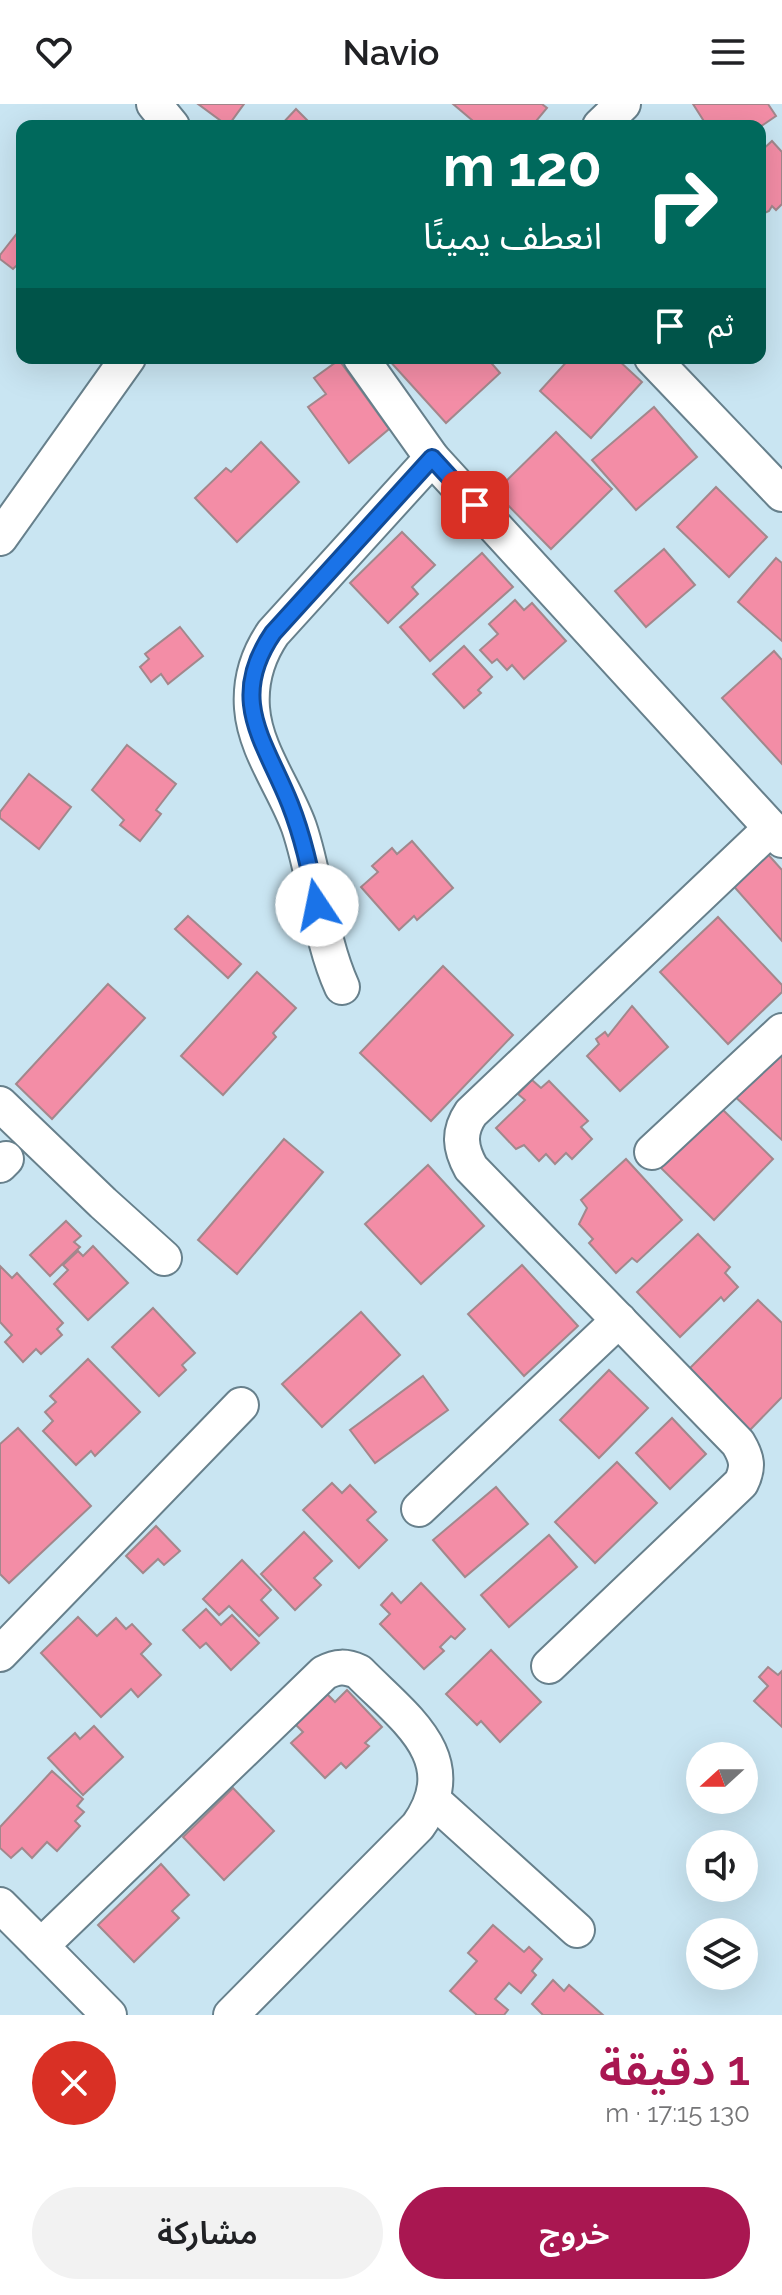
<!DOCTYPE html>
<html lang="ar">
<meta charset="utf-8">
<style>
:root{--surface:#fff;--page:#f2f2f2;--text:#202124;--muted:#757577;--accent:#a91751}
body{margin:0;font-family:Raleway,"Noto Sans Arabic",sans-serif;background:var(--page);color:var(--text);direction:rtl;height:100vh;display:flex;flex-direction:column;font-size:30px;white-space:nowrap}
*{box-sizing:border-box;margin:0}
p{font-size:26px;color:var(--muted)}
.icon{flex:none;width:44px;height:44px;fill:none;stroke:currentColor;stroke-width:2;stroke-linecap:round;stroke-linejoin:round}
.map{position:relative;height:1911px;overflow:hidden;direction:ltr}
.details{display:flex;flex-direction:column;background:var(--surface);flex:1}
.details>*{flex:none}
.top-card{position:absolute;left:16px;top:16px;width:750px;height:244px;border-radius:16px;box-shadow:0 8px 32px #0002;direction:rtl;background:#00695c;color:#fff;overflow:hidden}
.needle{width:52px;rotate:249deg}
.controls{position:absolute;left:686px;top:1638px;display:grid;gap:16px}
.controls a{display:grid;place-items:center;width:72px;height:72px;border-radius:50%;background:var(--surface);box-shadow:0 8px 32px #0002;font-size:40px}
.pin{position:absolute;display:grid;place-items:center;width:68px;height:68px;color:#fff;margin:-34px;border-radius:16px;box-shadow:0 4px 12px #0006}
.me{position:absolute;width:88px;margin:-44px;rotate:349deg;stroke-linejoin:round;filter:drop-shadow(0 0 6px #0008)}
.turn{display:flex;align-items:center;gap:28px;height:168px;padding:0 32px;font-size:36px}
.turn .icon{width:104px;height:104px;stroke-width:2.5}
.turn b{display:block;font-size:56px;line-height:68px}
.then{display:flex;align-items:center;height:76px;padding:0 32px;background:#0003;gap:16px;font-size:30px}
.round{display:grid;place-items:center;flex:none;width:84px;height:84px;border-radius:42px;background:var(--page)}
.head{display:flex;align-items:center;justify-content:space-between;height:136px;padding:0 32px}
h1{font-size:48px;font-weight:600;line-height:60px;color:var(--accent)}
.button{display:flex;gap:16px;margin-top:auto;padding:16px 32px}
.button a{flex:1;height:92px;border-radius:48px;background:var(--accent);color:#fff;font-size:32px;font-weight:600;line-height:92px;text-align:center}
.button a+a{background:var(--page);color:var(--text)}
header{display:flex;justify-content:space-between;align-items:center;height:104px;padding:0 32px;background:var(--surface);font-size:36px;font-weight:600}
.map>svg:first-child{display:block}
.building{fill:#f38da6;stroke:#a2878c;stroke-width:2}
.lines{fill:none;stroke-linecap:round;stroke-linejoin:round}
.street-casing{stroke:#67808c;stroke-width:38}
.street{stroke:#fff;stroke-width:34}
.route-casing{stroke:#114b97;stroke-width:20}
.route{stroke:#1a73e8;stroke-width:14}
</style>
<header><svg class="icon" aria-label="menu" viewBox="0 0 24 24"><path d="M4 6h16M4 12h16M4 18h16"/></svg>Navio<svg class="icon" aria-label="heart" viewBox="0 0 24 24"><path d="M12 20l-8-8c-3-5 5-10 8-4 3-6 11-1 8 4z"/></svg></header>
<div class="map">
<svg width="782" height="1911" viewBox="0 0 782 1911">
<rect width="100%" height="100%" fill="#c9e5f2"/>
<g class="building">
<path d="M 198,0 L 244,0 L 228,22 Z"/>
<path d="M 453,0 L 542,0 L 547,4 L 532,22 L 479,22 Z"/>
<path d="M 693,0 L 768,0 L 776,12 L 760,23 L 707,22 Z"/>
<path d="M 296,5 L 313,22 L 280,22 Z"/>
<path d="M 772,37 L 782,48 L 782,100 L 776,106 L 772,102 L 769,107 L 760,111 L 760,48 Z"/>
<path d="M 18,128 L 22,130 L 22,165 L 17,161 L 13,165 L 0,155 L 0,151 Z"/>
<path d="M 387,254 L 487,254 L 500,269 L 446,319 Z"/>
<path d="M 570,254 L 616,254 L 642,278 L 591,334 L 540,287 Z"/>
<path d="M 339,256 L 389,325 L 349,359 L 308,303 L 326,290 L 314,274 Z"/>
<path d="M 654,303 L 697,353 L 636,406 L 592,356 Z"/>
<path d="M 556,328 L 612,385 L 551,445 L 495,388 Z"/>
<path d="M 261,338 L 299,378 L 237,438 L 195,394 L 226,364 L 231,368 Z"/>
<path d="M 716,383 L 767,433 L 729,473 L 677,423 Z"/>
<path d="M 402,428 L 435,461 L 412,483 L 418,490 L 388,519 L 350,479 Z"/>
<path d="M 664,445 L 695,481 L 646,523 L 615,487 Z"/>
<path d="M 482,449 L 513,483 L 430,557 L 400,523 Z"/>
<path d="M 776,454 L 782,459 L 782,537 L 738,498 Z"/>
<path d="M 515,496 L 524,506 L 532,499 L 566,537 L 524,575 L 512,561 L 507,566 L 497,555 L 492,559 L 480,546 L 498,530 L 489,520 Z"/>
<path d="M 180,523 L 203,552 L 168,580 L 161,570 L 151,578 L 140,563 L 149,555 L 145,550 Z"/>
<path d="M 464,542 L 492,573 L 478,586 L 481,589 L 464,604 L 433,570 Z"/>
<path d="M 774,547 L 782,556 L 782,660 L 722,594 Z"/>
<path d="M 127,641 L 176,680 L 156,706 L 161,710 L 140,737 L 120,721 L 124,716 L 92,686 Z"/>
<path d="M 29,670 L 71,703 L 39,745 L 0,714 L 0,708 Z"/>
<path d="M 412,737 L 453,784 L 417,816 L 414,812 L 399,826 L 361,783 L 378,768 L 372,762 L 392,744 L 397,750 Z"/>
<path d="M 765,747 L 782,766 L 782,837 L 730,778 Z"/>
<path d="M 188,812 L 241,860 L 228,874 L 175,825 Z"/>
<path d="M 718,813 L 782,881 L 782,888 L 728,940 L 660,868 Z"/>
<path d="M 443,862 L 513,931 L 431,1017 L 360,949 Z"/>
<path d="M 257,868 L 296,904 L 273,929 L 276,933 L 223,991 L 181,952 Z"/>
<path d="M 108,880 L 145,914 L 52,1015 L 16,980 Z"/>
<path d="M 632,902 L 668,943 L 620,987 L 587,952 L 599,940 L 596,935 L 605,928 L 608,932 Z"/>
<path d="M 782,947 L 782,1036 L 731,989 Z"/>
<path d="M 532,976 L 541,984 L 549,977 L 588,1017 L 581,1023 L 592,1035 L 572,1055 L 566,1049 L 555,1060 L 546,1050 L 539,1057 L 524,1041 L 516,1045 L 496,1024 L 525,996 L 518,990 Z"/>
<path d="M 719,1002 L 773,1055 L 714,1116 L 660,1063 Z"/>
<path d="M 284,1035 L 323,1068 L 237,1170 L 198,1136 Z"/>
<path d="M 626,1055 L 682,1116 L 637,1158 L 632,1154 L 616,1169 L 589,1139 L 593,1135 L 579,1120 L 587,1104 L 581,1096 Z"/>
<path d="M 428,1061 L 484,1122 L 421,1180 L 365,1120 Z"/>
<path d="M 66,1117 L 81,1132 L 74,1138 L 80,1143 L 50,1172 L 30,1151 Z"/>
<path d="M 698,1130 L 730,1163 L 725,1169 L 738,1183 L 724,1197 L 721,1193 L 680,1233 L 637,1188 Z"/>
<path d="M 93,1142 L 128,1179 L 88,1216 L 54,1180 L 68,1166 L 63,1161 L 78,1147 L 83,1152 Z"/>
<path d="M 522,1161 L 578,1222 L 524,1272 L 468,1210 Z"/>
<path d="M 0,1162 L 12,1174 L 17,1169 L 63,1219 L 57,1225 L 62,1231 L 41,1250 L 36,1245 L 23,1258 L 5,1238 L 12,1231 L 0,1218 Z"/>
<path d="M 758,1196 L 782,1219 L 782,1293 L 749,1327 L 688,1266 Z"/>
<path d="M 153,1204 L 195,1249 L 182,1261 L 186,1266 L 159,1292 L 112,1243 Z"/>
<path d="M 361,1208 L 400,1251 L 322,1323 L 282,1280 Z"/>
<path d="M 88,1255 L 140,1308 L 95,1352 L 91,1347 L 76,1361 L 43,1327 L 53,1317 L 45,1308 L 56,1298 L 50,1292 Z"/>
<path d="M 609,1266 L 648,1304 L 599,1354 L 560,1316 Z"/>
<path d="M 423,1272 L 448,1306 L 375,1359 L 350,1326 Z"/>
<path d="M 672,1314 L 706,1350 L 670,1385 L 636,1349 Z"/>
<path d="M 18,1324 L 91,1402 L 9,1479 L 0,1470 L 0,1340 Z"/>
<path d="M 617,1358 L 657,1399 L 595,1459 L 555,1418 Z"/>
<path d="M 332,1379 L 342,1389 L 350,1381 L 376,1408 L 367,1416 L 387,1436 L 359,1464 L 303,1406 Z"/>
<path d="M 496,1383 L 528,1420 L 465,1473 L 433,1436 Z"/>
<path d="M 156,1422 L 180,1447 L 164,1461 L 158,1455 L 143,1469 L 126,1452 Z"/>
<path d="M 304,1428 L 332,1457 L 314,1474 L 321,1481 L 295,1506 L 261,1470 Z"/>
<path d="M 549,1431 L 577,1463 L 509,1523 L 481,1491 Z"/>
<path d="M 242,1456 L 271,1486 L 261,1496 L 278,1514 L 259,1532 L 229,1502 L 219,1511 L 203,1495 Z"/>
<path d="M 421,1479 L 465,1525 L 455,1535 L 451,1532 L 440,1543 L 444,1547 L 424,1565 L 380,1520 L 390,1510 L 381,1501 L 392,1489 L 401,1499 Z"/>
<path d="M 206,1505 L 221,1521 L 232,1511 L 259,1539 L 231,1566 L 206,1539 L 200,1544 L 183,1526 Z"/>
<path d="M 78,1513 L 97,1532 L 116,1514 L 126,1525 L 132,1520 L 151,1540 L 141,1550 L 161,1571 L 138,1593 L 131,1585 L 101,1613 L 41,1549 Z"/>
<path d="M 491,1546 L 541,1598 L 500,1638 L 481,1617 L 477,1621 L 446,1590 Z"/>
<path d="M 768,1563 L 778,1571 L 782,1567 L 782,1623 L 754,1597 L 768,1582 L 759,1573 Z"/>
<path d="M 347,1586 L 382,1623 L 365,1639 L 369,1642 L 346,1664 L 341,1659 L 325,1674 L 291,1639 L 303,1628 L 295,1620 L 327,1590 L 335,1598 Z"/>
<path d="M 94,1622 L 123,1653 L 83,1691 L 48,1654 L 75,1629 L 80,1635 Z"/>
<path d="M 52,1667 L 83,1695 L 77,1702 L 84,1708 L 75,1717 L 80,1722 L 57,1747 L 47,1738 L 32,1754 L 22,1744 L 11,1754 L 0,1744 L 0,1723 Z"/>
<path d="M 233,1684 L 274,1727 L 224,1776 L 183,1733 Z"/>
<path d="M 161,1760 L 189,1791 L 172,1807 L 179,1814 L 134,1858 L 98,1821 Z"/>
<path d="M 493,1821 L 524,1848 L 529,1843 L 542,1855 L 532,1867 L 536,1871 L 521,1889 L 509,1879 L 495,1895 L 508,1906 L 504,1911 L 477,1911 L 450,1887 L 477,1857 L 468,1849 Z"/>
<path d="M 553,1876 L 564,1887 L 569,1881 L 603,1911 L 543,1911 L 532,1900 Z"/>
</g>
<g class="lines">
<g class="street-casing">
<g id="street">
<path d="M 154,0 L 172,22"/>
<path d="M 600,22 L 623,0"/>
<path d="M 361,254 L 432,354 L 782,736"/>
<path d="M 652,254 L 782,390"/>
<path d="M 0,434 L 128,254"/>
<path d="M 342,883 C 319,832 317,776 299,723 C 285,684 255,646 252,604 C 250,577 258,551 273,529 L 432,354"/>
<path d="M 0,1000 L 103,1099 L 164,1154"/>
<path d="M 652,1048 L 782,927"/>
<path d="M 0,1061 L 6,1055"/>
<path d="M 419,1405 L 619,1216"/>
<path d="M 0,1550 L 241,1301"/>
<path d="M 549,1562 L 741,1379 C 749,1363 747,1354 738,1339 L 471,1064 C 460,1044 458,1028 471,1009 L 771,724"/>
<path d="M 433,1696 L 577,1826"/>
<path d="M 0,1801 L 41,1842"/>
<path d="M 109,1911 L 41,1842 L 324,1569 C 337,1562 346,1562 359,1568 C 404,1614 466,1654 418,1722 L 231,1911"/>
</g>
</g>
<use href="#street" class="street"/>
</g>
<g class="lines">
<g class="route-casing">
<path id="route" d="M 317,801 C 310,766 303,733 290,700 C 265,637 227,596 273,529 L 432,354 L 475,401"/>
</g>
<use href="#route" class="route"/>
</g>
</svg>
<div class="controls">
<a><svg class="needle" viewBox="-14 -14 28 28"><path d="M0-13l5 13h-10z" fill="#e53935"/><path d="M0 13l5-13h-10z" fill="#757577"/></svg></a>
<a><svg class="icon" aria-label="sound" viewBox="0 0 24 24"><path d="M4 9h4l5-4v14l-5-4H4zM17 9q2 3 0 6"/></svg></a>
<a><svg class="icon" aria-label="layers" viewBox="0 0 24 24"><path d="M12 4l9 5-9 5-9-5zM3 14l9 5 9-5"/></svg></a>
</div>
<div class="pin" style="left:475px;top:401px;background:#d93025"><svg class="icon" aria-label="arrive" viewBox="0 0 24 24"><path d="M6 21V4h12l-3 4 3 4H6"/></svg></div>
<svg class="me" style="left:317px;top:801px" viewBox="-20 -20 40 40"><circle r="19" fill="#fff"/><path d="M0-13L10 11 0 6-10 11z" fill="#1a73e8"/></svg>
<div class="top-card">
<div class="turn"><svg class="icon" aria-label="right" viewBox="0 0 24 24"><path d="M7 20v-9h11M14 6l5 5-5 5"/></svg><div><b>120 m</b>انعطف يمينًا</div></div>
<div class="then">ثم<svg class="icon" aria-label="arrive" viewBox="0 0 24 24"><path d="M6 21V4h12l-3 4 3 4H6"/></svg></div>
</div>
</div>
<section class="details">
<div class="head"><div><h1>1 دقيقة</h1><p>130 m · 17:15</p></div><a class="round" style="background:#d93025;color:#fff"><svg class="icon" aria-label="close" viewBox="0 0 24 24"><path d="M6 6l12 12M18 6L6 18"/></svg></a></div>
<div class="button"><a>خروج</a><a>مشاركة</a></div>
</section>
